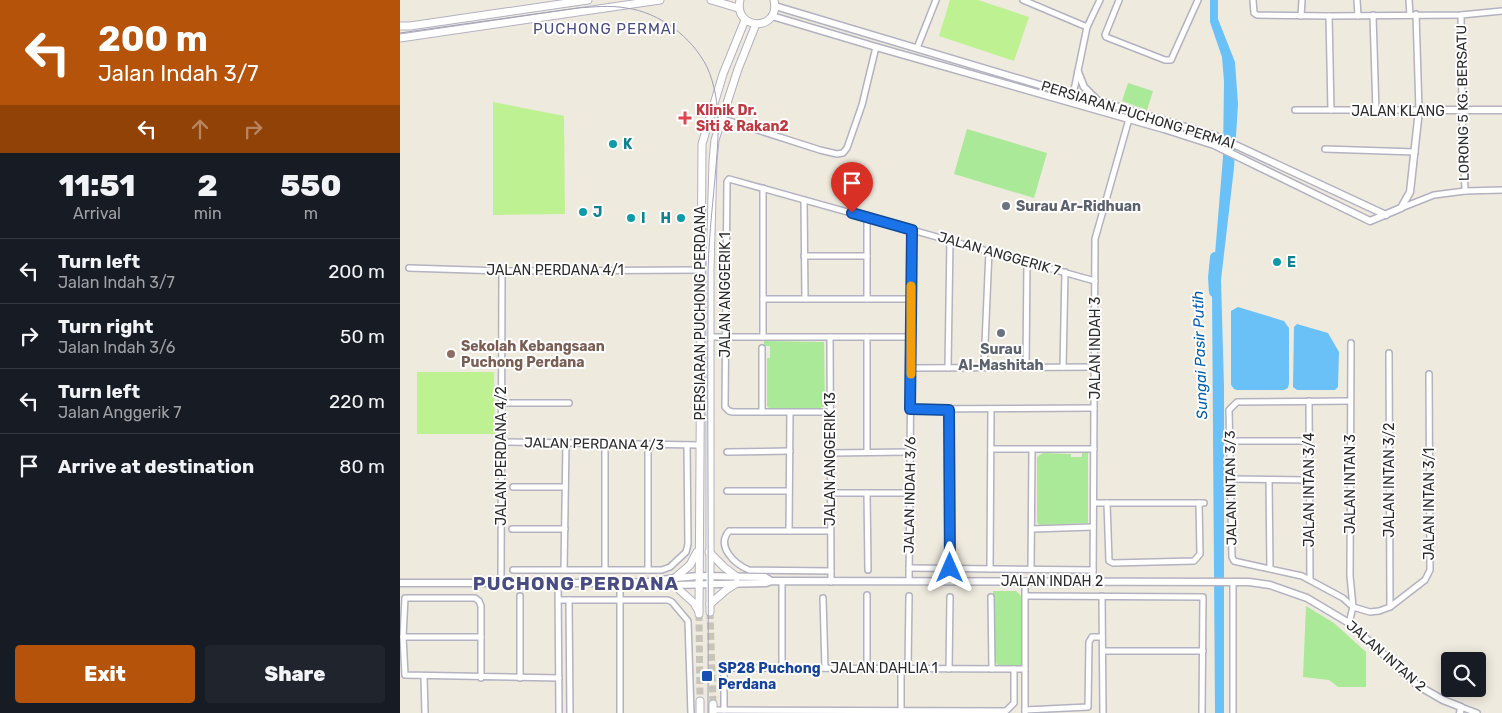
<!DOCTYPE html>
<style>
:root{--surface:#171b24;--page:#20242c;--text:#f1f3f6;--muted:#9ea1a6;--line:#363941;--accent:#b45309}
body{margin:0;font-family:Rubik,sans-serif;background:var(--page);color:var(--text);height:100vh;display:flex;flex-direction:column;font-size:19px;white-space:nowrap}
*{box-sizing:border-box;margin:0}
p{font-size:16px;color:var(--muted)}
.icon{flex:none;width:28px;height:28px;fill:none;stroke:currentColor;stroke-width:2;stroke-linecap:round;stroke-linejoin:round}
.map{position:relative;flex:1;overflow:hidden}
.panel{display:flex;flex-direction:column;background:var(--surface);width:400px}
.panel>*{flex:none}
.banner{background:#b45309;color:#fff;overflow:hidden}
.buttons{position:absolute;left:1041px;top:652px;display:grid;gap:10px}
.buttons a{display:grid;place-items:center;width:45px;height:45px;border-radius:5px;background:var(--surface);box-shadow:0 2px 12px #0003;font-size:25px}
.pin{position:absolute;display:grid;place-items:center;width:42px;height:42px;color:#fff;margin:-51px -21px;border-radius:50% 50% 50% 0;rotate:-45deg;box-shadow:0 0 5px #0007}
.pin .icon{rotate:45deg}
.me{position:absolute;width:55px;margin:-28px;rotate:0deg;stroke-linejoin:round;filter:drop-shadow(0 0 4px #0008)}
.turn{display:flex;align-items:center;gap:18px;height:105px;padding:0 15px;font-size:22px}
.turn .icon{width:65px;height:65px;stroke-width:2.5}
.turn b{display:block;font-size:35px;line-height:42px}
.lanes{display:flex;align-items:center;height:48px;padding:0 15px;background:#0003;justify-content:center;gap:25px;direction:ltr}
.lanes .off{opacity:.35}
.eta{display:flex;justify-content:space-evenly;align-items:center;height:85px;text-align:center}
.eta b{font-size:30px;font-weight:800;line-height:35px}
.primary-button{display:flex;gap:10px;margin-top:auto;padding:10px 15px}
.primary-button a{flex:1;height:58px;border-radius:5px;background:var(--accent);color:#fff;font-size:20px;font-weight:800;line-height:58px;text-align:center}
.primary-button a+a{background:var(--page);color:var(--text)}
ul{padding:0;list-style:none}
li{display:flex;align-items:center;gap:15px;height:65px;padding:0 15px;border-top:1px solid var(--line)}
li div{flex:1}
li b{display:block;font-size:19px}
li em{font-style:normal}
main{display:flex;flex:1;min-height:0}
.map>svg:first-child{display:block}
.green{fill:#a9e997}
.pitch{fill:#bdf192}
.water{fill:#6ac1f8}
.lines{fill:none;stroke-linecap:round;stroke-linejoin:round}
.river{stroke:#6ac1f8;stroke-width:10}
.secondary-tunnel{stroke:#c8c4ba;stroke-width:7;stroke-dasharray:7 3.5;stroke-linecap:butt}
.minor-casing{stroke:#b2b2c1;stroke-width:8}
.tertiary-casing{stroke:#b2b2c1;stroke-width:9}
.secondary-casing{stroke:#b2b2c1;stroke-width:9}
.minor{stroke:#fff;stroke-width:5}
.tertiary{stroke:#fff;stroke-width:6}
.secondary{stroke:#fff;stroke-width:7}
.tram{stroke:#a0a0b8;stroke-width:1}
.route-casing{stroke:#114b97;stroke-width:12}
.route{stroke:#1a73e8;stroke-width:9}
.slow{stroke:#f59e0b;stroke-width:9}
.health-dot{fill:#e0444e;stroke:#fff;stroke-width:2}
.culture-dot{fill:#0f9aa8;stroke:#fff;stroke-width:2}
.worship-dot{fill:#6b7280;stroke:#fff;stroke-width:2}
.education-dot{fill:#8d6e63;stroke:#fff;stroke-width:2}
.transit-dot{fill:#1a4fb4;stroke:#fff;stroke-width:2}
.labels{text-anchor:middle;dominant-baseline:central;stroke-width:4;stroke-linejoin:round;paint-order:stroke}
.street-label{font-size:14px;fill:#2c2c2c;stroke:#fff}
.health-label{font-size:14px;font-weight:bold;fill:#be3a42;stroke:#fff;text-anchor:start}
.culture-label{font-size:14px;font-weight:bold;fill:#0d838f;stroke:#fff;text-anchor:start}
.worship-label{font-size:14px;font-weight:bold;fill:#5b616d;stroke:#fff;text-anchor:start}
.education-label{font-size:14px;font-weight:bold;fill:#785e54;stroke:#fff;text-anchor:start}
.transit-label{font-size:14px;font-weight:bold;fill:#164399;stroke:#fff;text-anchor:start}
.neighbourhood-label{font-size:15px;letter-spacing:1px;fill:#494c81;stroke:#fff}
.water-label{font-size:15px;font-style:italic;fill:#035daa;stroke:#fff}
.district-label{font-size:19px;font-weight:bold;letter-spacing:1px;fill:#494c81;stroke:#fff}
</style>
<main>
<section class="panel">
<div class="banner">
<div class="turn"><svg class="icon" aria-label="left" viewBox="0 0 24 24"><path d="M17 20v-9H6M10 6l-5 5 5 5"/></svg><div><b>200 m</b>Jalan Indah 3/7</div></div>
<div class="lanes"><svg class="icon" aria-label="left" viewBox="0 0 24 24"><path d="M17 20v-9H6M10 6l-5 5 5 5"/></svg><svg class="icon off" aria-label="ahead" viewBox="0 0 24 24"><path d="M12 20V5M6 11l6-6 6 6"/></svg><svg class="icon off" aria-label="right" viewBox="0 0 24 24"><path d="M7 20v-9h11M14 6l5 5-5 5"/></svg></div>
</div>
<div class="eta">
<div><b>11:51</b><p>Arrival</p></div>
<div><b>2</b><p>min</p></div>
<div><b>550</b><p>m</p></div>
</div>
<ul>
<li><svg class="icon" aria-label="left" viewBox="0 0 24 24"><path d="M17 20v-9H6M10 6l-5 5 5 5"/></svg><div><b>Turn left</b><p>Jalan Indah 3/7</p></div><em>200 m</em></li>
<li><svg class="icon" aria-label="right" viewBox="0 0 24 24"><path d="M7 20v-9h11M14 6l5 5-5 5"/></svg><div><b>Turn right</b><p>Jalan Indah 3/6</p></div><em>50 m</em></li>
<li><svg class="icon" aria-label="left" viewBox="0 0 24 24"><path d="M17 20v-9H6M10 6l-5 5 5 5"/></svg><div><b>Turn left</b><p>Jalan Anggerik 7</p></div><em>220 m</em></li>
<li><svg class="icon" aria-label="arrive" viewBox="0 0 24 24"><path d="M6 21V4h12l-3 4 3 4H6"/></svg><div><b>Arrive at destination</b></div><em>80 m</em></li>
</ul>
<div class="primary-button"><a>Exit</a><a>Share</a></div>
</section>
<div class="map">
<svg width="1102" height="713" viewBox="0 0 1102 713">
<rect width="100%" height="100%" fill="#efeade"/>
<g class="green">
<path d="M 728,83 L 753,91 L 747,110 L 722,101 Z"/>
<path d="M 567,129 L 647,153 L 634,198 L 554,174 Z"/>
<path d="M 364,341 L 424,342 L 425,406 L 420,408 L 370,409 L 367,406 L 367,358 L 370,358 L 370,346 L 364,346 Z"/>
<path d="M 682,451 L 688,451 L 688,523 L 639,525 L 637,522 L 637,457 L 643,453 L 671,454 L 671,457 L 682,457 Z"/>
<path d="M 593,591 L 616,591 L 622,597 L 622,665 L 598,665 L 595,662 Z"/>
<path d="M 906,606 L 934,623 L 966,652 L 966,687 L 938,687 L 929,680 L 903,677 Z"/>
</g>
<g class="pitch">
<path d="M 550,0 L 578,0 L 629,17 L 614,61 L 539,36 Z"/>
<path d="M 93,102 L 164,116 L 165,214 L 93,215 Z"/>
<path d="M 17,372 L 94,372 L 95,434 L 17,434 Z"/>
</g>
<g class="water">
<path d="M 810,0 L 818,0 L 818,19 L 835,62 L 838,104 L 834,168 L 821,280 L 824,386 L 824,713 L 815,713 L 812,291 L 823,157 L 824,81 L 822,57 L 810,22 Z"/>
<path d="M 838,307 L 884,321 L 889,328 L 889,383 L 888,388 L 884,390 L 837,390 L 834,389 L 831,385 L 831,311 Z"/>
<path d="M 897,324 L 928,333 L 939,352 L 938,387 L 935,390 L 897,390 L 893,387 L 894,327 Z"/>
</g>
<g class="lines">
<path class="river" d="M 814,292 L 813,278 L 815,257"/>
<g class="secondary-tunnel">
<path d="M 310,612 L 313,704"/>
<path d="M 299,614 L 300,701"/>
</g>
<g class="minor-casing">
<g id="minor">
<path d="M 623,0 L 687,27"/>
<path d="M 719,0 L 705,35 L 706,37 L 765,60 L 771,60 L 798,0"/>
<path d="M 853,0 L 854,13 L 857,15 L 929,16 L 1061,15 L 1102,11"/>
<path d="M 957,0 L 958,16"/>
<path d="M 1009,0 L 1010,15"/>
<path d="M 973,15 L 976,112"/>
<path d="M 1061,15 L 1062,110 L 1065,191"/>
<path d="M 901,16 L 902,0"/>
<path d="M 929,16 L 931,110"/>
<path d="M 517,48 L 536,0"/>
<path d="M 673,95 L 687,27 L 700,0"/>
<path d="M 895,110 L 1019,110 L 1016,14"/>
<path d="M 323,119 L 420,150 L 437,154 L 443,153 L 447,148 L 462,105 L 476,47"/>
<path d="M 925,149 L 1015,152"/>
<path d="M 363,188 L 363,337"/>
<path d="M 404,200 L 405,299"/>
<path d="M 1001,208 L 1034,195 L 1065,191 L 1102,190"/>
<path d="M 467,217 L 467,299"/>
<path d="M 404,256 L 467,256"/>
<path d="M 9,268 L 102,271 L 301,270"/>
<path d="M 363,299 L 511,299"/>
<path d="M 310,337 L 511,337"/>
<path d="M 430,337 L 431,582"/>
<path d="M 467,337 L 467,452"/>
<path d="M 362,348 L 362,412"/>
<path d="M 989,353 L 990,607"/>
<path d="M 584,367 L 589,251"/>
<path d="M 626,367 L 627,262"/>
<path d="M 663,367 L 665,272"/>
<path d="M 511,368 L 695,367"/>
<path d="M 548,368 L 550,240"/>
<path d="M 909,401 L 910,580"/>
<path d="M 950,401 L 837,402 L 829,410 L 832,557 L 834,561 L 838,562 L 902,576 L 943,598 L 953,607 L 970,612 L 979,611 L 990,607 L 1025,580 L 1030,570 L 1029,374"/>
<path d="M 101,403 L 169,403"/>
<path d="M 510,409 L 694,408"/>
<path d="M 549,410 L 550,568"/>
<path d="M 430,412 L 333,412 L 329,411 L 325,407 L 327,182 L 329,179 L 695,281"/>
<path d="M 829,441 L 909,441"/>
<path d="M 101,442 L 299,445"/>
<path d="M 205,444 L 205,570"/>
<path d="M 591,449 L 694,449"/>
<path d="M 327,452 L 390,451"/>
<path d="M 431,453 L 510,452"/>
<path d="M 831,479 L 909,480"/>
<path d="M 869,480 L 870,568"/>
<path d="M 113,487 L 165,487"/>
<path d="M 327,491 L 389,491"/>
<path d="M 431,493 L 510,493"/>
<path d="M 467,493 L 468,570"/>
<path d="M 694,503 L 804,503"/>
<path d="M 707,503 L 709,561 L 713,563 L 794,561 L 800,554 L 799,503"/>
<path d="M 112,529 L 165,529"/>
<path d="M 632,529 L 693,527"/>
<path d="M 389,531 L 390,413"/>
<path d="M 430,531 L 329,531 C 316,546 334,564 349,570 L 431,571"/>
<path d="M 509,568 L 693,570"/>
<path d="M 590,569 L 591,409"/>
<path d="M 631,569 L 632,450"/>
<path d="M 113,570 L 262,570 L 270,567 L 286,552 L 288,544 L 287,445"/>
<path d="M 164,570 L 166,443"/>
<path d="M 248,570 L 248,452 L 251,444"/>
<path d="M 382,581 L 382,668"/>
<path d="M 509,581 L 512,230"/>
<path d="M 625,581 L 625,713"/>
<path d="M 693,581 L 695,239 L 729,119"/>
<path d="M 101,582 L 102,271"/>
<path d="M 833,582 L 833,713"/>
<path d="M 158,583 L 159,713"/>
<path d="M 220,583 L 220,713"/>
<path d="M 467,595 L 467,668"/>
<path d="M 120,596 L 120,678"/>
<path d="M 626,596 L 803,597 L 802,713"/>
<path d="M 702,596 L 703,713"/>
<path d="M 591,597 L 592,669"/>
<path d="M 423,598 L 425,668"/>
<path d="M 159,600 L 268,600 L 272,602 L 288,621 L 291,713"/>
<path d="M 169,600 L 170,713"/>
<path d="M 949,623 L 953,607 L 950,576 L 951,343"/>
<path d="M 3,637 L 81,637"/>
<path d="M 703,651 L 803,651"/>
<path d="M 501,668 L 501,710"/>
<path d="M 508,668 L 509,596"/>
<path d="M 549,669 L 550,597"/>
<path d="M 24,676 L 25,713"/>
<path d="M 81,678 L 81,606 L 79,601 L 75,598 L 5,598 L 3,637 L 5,675 L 159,678"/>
<path d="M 1061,707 L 1077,713"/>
<path d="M 313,710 L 606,711 L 614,703 L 614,669"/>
<path d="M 324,710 L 324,673 L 327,668 L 625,669"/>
<path d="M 625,710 L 688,707 L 689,642 L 692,637 L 702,637"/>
</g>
</g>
<g class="tertiary-casing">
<g id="tertiary">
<path d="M 375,6 L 673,95 L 699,101 L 816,136 L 986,215"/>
<path d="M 372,16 L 476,47 L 764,129 L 814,145 L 970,221 L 1001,208 L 1010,192 L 1019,110 L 1102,110"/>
<path d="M 678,72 L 684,87 L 698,101"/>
<path d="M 249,582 L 274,585 L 366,583 L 371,581 L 849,582 L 870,585 L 907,598 L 949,623 L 1017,685 L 1043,700 L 1061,707 L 1060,713"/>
<path d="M 0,583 L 220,583 L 249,582 L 275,578 L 299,576 L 365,577 L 371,581"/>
</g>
</g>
<g class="secondary-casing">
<g id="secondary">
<path d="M 311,0 L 338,8"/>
<path d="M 340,0 C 333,31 381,32 374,0"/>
<path d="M 0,26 L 10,26 L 188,0"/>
<path d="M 0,38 L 260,0"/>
<path d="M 309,552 L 324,567 L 337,577"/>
<path d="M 275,578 L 290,565 L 297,552"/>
<path d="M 274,585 L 294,603 L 298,610"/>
<path d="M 310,604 L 326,590 L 337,583"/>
<path d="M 310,612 L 310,270 L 313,161 L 315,140 L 338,69 L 356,24"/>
<path d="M 299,614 L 302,144 L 323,74 L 345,20"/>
<path d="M 300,701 L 300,713"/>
<path d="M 313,704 L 313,713"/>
</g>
</g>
<use href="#minor" class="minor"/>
<use href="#tertiary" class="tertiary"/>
<use href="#secondary" class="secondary"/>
<path class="tram" d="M 0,33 L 178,8 C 193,7 210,5 226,8 C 259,12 292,37 307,67 C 323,103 318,141 315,178 C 312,212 308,245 308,279 C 307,423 309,568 308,713"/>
</g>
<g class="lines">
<g class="route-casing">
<path id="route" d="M 452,213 L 512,230 L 510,409 L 549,410 L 550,568"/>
</g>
<use href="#route" class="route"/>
<path class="slow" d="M 511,374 L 511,286"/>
</g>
<path class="health-dot" d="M282.5 110.5h5v5h5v5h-5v5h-5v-5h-5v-5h5z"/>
<g class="culture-dot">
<circle cx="213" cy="144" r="5"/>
<circle cx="183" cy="212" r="5"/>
<circle cx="231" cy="218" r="5"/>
<circle cx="281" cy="218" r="5"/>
<circle cx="877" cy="262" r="5"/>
</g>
<g class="worship-dot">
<circle cx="606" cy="206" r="5"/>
<circle cx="601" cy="333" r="5"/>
</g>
<circle class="education-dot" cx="51" cy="354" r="5"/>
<rect class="transit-dot" x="301" y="670" width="12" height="12" rx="2.5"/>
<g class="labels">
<g class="street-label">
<text transform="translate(1063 103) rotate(-91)">LORONG 5 KG. BERSATU</text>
<text x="998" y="111">JALAN KLANG</text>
<text transform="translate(738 115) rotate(17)">PERSIARAN PUCHONG PERMAI</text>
<text transform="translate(599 254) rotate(16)">JALAN ANGGERIK 7</text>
<text x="155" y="270">JALAN PERDANA 4/1</text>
<text transform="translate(325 295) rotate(-90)">JALAN ANGGERIK 1</text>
<text transform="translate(300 313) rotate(-90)">PERSIARAN PUCHONG PERDANA</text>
<text transform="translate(695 348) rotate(-90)">JALAN INDAH 3</text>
<text transform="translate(194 444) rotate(1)">JALAN PERDANA 4/3</text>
<text transform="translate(101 456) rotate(-90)">JALAN PERDANA 4/2</text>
<text transform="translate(430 459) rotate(-90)">JALAN ANGGERIK 13</text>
<text transform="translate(989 480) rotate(-90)">JALAN INTAN 3/2</text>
<text transform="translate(950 484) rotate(-90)">JALAN INTAN 3</text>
<text transform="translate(831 488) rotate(-91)">JALAN INTAN 3/3</text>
<text transform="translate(909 490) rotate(-90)">JALAN INTAN 3/4</text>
<text transform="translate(510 495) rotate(-89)">JALAN INDAH 3/6</text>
<text transform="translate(1029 504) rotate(-90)">JALAN INTAN 3/1</text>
<text x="652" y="581">JALAN INDAH 2</text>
<text transform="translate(986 656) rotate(41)">JALAN INTAN 2</text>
<text x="484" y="668">JALAN DAHLIA 1</text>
</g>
<g class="health-label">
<text x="296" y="110">Klinik Dr.<tspan x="296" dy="16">Siti &amp; Rakan2</tspan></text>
</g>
<g class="culture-label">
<text x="223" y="144">K</text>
<text x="193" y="212">J</text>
<text x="241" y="218">I</text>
<text x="271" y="218" text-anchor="end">H</text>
<text x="887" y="262">E</text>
</g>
<g class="worship-label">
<text x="616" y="206">Surau Ar-Ridhuan</text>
<text x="601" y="349" text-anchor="middle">Surau<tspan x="601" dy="16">Al-Mashitah</tspan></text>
</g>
<g class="education-label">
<text x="61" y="346">Sekolah Kebangsaan<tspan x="61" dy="16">Puchong Perdana</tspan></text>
</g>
<g class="transit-label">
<text x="318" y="668">SP28 Puchong<tspan x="318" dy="16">Perdana</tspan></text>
</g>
<g class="neighbourhood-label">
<text x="205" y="29">PUCHONG PERMAI</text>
</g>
<g class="water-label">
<text transform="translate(800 355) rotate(-92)">Sungai Pasir Putih</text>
</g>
<g class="district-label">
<text x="176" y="583">PUCHONG PERDANA</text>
</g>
</g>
</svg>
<div class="buttons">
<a><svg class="icon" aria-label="search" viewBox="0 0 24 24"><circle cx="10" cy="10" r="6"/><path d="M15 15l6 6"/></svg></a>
</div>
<div class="pin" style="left:452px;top:213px;background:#d93025"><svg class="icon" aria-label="arrive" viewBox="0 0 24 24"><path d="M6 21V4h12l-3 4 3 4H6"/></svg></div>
<svg class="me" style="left:550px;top:568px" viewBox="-20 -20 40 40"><path d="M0-17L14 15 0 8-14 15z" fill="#1a73e8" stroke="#fff" stroke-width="4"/></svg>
</div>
</main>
